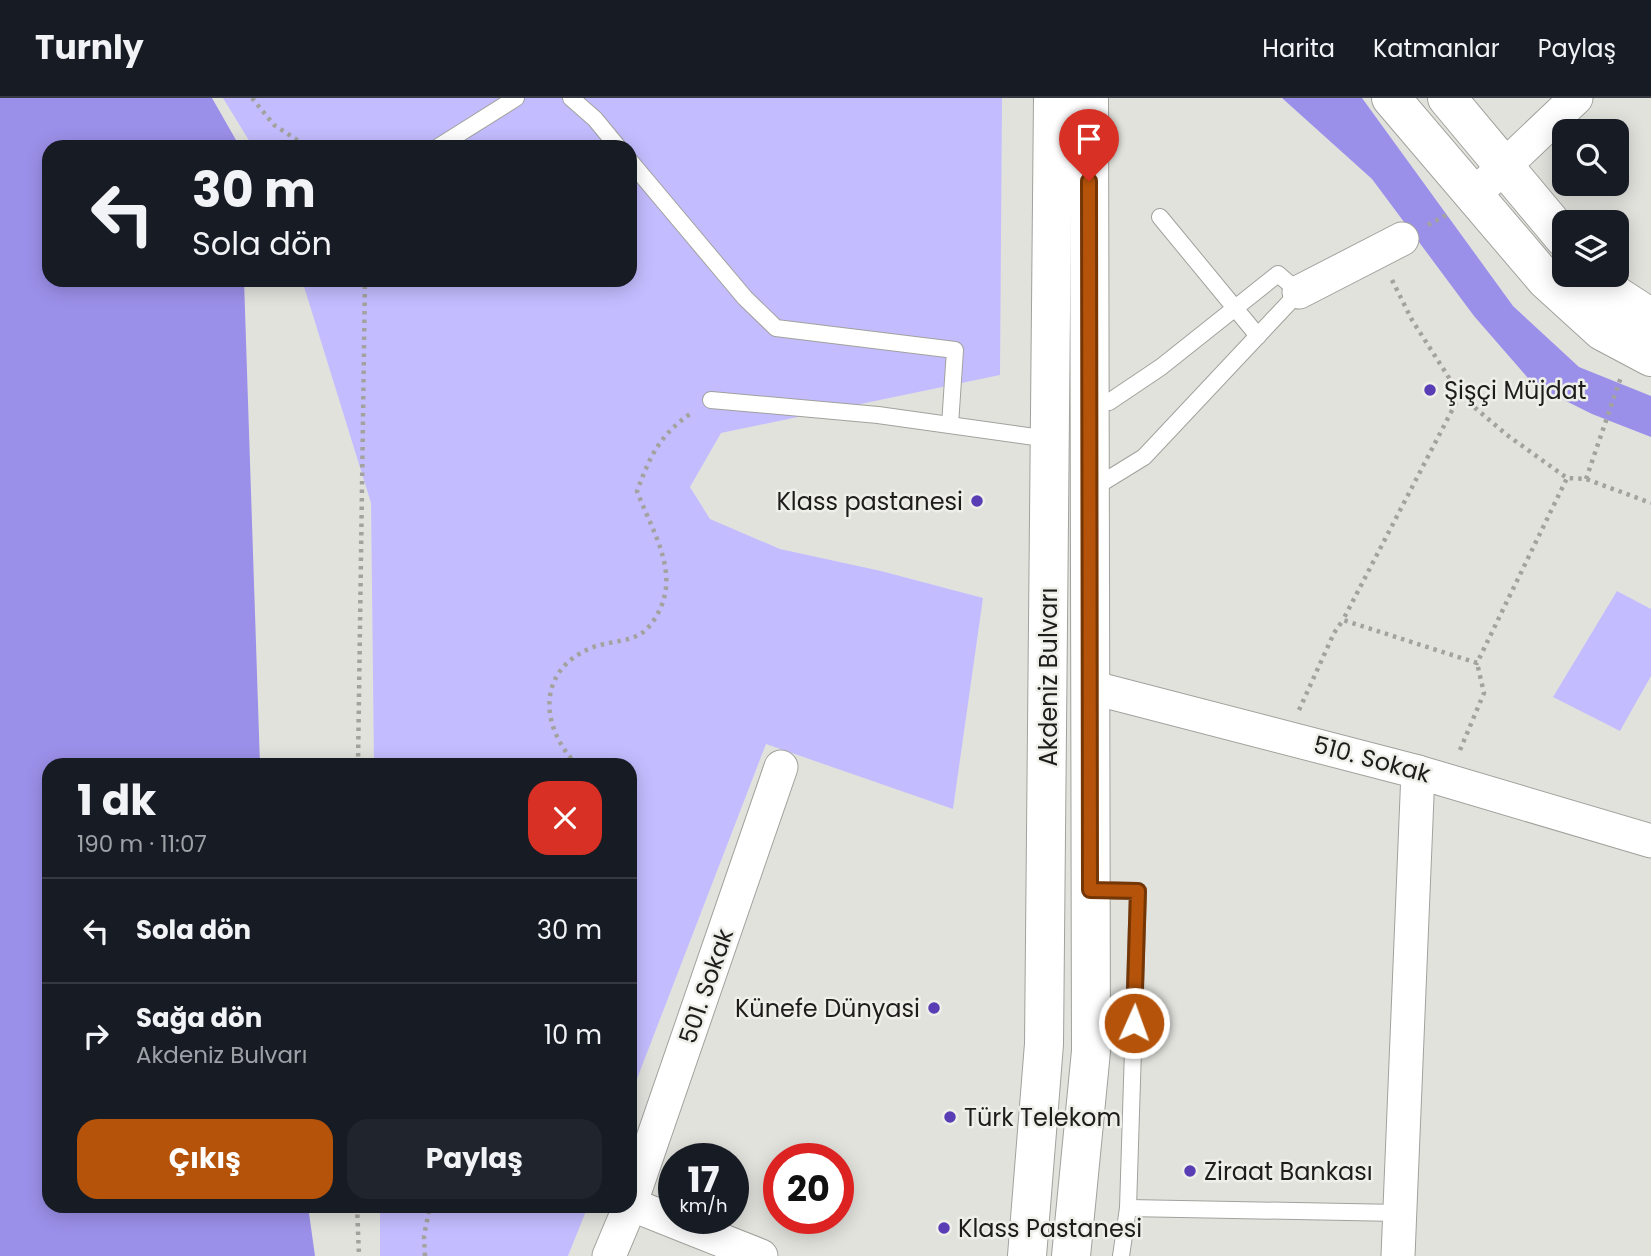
<!DOCTYPE html>
<html lang="tr">
<meta charset="utf-8">
<style>
:root{--surface:#171b24;--page:#20242c;--text:#f1f3f6;--muted:#9ea1a6;--line:#363941;--accent:#b45309}
body{margin:0;font-family:Poppins,sans-serif;background:var(--page);color:var(--text);height:100vh;display:flex;flex-direction:column;font-size:26px;white-space:nowrap}
*{box-sizing:border-box;margin:0}
p{font-size:23px;color:var(--muted)}
.icon{flex:none;width:38px;height:38px;fill:none;stroke:currentColor;stroke-width:2;stroke-linecap:round;stroke-linejoin:round}
.map{position:relative;flex:1;overflow:hidden}
.panel{position:absolute;left:42px;top:660px;width:595px;height:455px;display:flex;flex-direction:column;background:var(--surface);border-radius:21px;box-shadow:0 4px 18px #0003}
.panel>*{flex:none}
.hud{position:absolute;left:42px;top:42px;width:595px;height:147px;border-radius:21px;box-shadow:0 4px 18px #0003;background:#171b24;color:var(--text);overflow:hidden}
.controls{position:absolute;left:1552px;top:21px;display:grid;gap:14px}
.controls a{display:grid;place-items:center;width:77px;height:77px;border-radius:14px;background:var(--surface);box-shadow:0 4px 18px #0003;font-size:35px}
.speed{position:absolute;left:658px;top:1045px;display:flex;gap:14px;font-size:35px;font-weight:700;text-align:center}
.speed>*{display:grid;place-content:center;width:91px;height:91px;border-radius:50%;background:var(--surface);box-shadow:0 4px 18px #0003;line-height:1}
.speed small{font-size:18px;font-weight:400}
.speed .limit{border:10px solid #d22;background:#fff;color:#111}
.pin{position:absolute;display:grid;place-items:center;width:60px;height:60px;color:#fff;margin:-72px -30px;border-radius:50% 50% 50% 0;rotate:-45deg;box-shadow:0 0 7px #0007}
.pin .icon{rotate:45deg}
.me{position:absolute;width:77px;margin:-38px;rotate:2deg;stroke-linejoin:round;filter:drop-shadow(0 0 5px #0008)}
.turn{display:flex;align-items:center;gap:24px;height:147px;padding:0 35px;font-size:32px}
.turn .icon{width:91px;height:91px;stroke-width:2.5}
.turn b{display:block;font-size:49px;line-height:60px}
.round{display:grid;place-items:center;flex:none;width:74px;height:74px;border-radius:21px;background:var(--page)}
.head{display:flex;align-items:center;justify-content:space-between;height:119px;padding:0 35px}
h1{font-size:42px;font-weight:700;line-height:52px}
.cta{display:flex;gap:14px;margin-top:auto;padding:14px 35px}
.cta a{flex:1;height:80px;border-radius:21px;background:var(--accent);color:#fff;font-size:28px;font-weight:700;line-height:80px;text-align:center}
.cta a+a{background:var(--page);color:var(--text)}
ul{padding:0;list-style:none}
li{display:flex;align-items:center;gap:21px;height:105px;padding:0 35px;border-top:2px solid var(--line)}
li div{flex:1}
li b{display:block;font-size:26px}
li em{font-style:normal}
header{display:flex;align-items:center;gap:42px;box-sizing:border-box;height:98px;padding:0 35px;background:var(--surface);border-bottom:2px solid var(--line)}
header strong{font-size:33px}
nav{display:flex;gap:38px;margin-inline-start:auto;font-size:24px}
.map>svg:first-child{display:block}
.green{fill:#c3bdff}
.water{fill:#9b90e9}
.lines{fill:none;stroke-linecap:round;stroke-linejoin:round}
.lane-casing{stroke:#a1a19d;stroke-width:18}
.street-casing{stroke:#a1a19d;stroke-width:35}
.secondary-casing{stroke:#a1a19d;stroke-width:40}
.highway-casing{stroke:#a1a19d;stroke-width:40}
.path{stroke:#a3a29f;stroke-width:4.5;stroke-dasharray:3.5 5;stroke-linecap:butt}
.lane{stroke:#fff;stroke-width:16}
.street{stroke:#fff;stroke-width:33}
.secondary{stroke:#fff;stroke-width:38}
.highway{stroke:#fff;stroke-width:38}
.route-casing{stroke:#753606;stroke-width:18}
.route{stroke:#b45309;stroke-width:12}
.poi-dot{fill:#593db5;stroke:#efefea;stroke-width:2.5}
.labels{text-anchor:middle;dominant-baseline:central;stroke-width:5;stroke-linejoin:round;paint-order:stroke}
.poi-label{font-size:24px;fill:#1e1d1c;stroke:#efefea;text-anchor:start}
.street-label{font-size:24px;fill:#1e1d1c;stroke:#efefea}
</style>
<header>
<strong>Turnly</strong>
<nav><a>Harita</a><a>Katmanlar</a><a>Paylaş</a></nav>
</header>
<div class="map">
<svg width="1651" height="1158" viewBox="0 0 1651 1158">
<rect width="100%" height="100%" fill="#e2e2dd"/>
<g class="green">
<path d="M 223,0 L 1002,0 L 1000,277 L 721,335 L 690,389 L 710,421 L 780,451 L 881,473 L 983,500 L 953,711 L 766,646 L 630,999 L 630,667 L 374,667 L 371,405 L 302,182 L 630,182 L 630,49 L 253,49 Z"/>
<path d="M 1617,493 L 1651,511 L 1651,578 L 1620,633 L 1553,599 Z"/>
<path d="M 380,1108 L 588,1108 L 568,1158 L 380,1158 Z"/>
</g>
<g class="water">
<path d="M 0,0 L 212,0 L 240,49 L 49,49 L 49,182 L 244,182 L 260,667 L 49,667 L 49,1108 L 308,1108 L 315,1158 L 0,1158 Z"/>
<path d="M 1282,0 L 1362,0 L 1513,208 L 1579,269 L 1651,298 L 1651,339 L 1592,316 L 1534,287 L 1474,218 L 1372,81 Z"/>
</g>
<g class="lines">
<g class="lane-casing">
<g id="lane">
<path d="M 571,0 L 595,21 L 618,49"/>
<path d="M 438,49 L 516,0"/>
<path d="M 630,63 L 745,200 L 776,230 L 955,252 L 950,327"/>
<path d="M 1160,119 L 1258,238"/>
<path d="M 711,302 L 878,317 L 1049,341"/>
<path d="M 1090,305 L 1109,304 L 1161,269 L 1278,176 L 1299,194 L 1144,359 L 1092,391"/>
<path d="M 1090,792 L 1138,793 L 1128,1110"/>
<path d="M 1121,1158 L 1128,1110 L 1399,1115"/>
</g>
</g>
<g class="street-casing">
<g id="street">
<path d="M 1474,97 L 1576,0"/>
<path d="M 1299,194 L 1402,141"/>
<path d="M 1090,589 L 1418,674 L 1651,743"/>
<path d="M 630,1106 L 761,1158"/>
<path d="M 630,1107 L 781,669"/>
<path d="M 609,1158 L 630,1108"/>
<path d="M 1398,1158 L 1418,674"/>
</g>
</g>
<g class="secondary-casing">
<g id="secondary">
<path d="M 1391,0 L 1546,182 L 1602,233 L 1651,259"/>
<path d="M 1447,0 L 1564,140"/>
<path d="M 1596,177 L 1608,192 L 1651,220"/>
</g>
</g>
<g class="highway-casing">
<g id="highway">
<path d="M 1027,1158 L 1044,946 L 1053,0"/>
<path d="M 1071,1158 L 1091,953 L 1089,0"/>
</g>
</g>
<g class="path">
<path d="M 252,0 L 274,27 L 308,49"/>
<path d="M 1428,127 L 1448,116"/>
<path d="M 1392,182 L 1412,222 L 1460,297 L 1507,337 L 1567,380 L 1586,381 L 1651,405"/>
<path d="M 1460,297 L 1343,522 L 1477,565 L 1567,380"/>
<path d="M 1586,381 L 1621,279"/>
<path d="M 1299,612 L 1334,535 L 1343,522"/>
<path d="M 1460,652 L 1484,595 L 1477,565"/>
<path d="M 358,667 L 365,182"/>
<path d="M 577,667 C 540,629 536,573 591,550 C 607,543 626,545 642,535 C 652,528 661,512 664,500 C 674,464 649,426 637,393 C 650,358 660,336 693,314"/>
<path d="M 357,1108 L 359,1158"/>
<path d="M 425,1158 L 424,1138 L 430,1108"/>
</g>
<use href="#lane" class="lane"/>
<use href="#street" class="street"/>
<use href="#secondary" class="secondary"/>
<use href="#highway" class="highway"/>
</g>
<g class="lines">
<g class="route-casing">
<path id="route" d="M 1089,83 L 1090,792 L 1138,793 L 1134,925"/>
</g>
<use href="#route" class="route"/>
</g>
<g class="poi-dot">
<circle cx="1430" cy="292" r="7"/>
<circle cx="977" cy="403" r="7"/>
<circle cx="934" cy="910" r="7"/>
<circle cx="950" cy="1019" r="7"/>
<circle cx="1190" cy="1073" r="7"/>
<circle cx="944" cy="1130" r="7"/>
</g>
<g class="labels">
<g class="poi-label">
<text x="1444" y="292">Şişçi Müjdat</text>
<text x="963" y="403" text-anchor="end">Klass pastanesi</text>
<text x="920" y="910" text-anchor="end">Künefe Dünyasi</text>
<text x="964" y="1019">Türk Telekom</text>
<text x="1204" y="1073">Ziraat Bankası</text>
<text x="958" y="1130">Klass Pastanesi</text>
</g>
<g class="street-label">
<text transform="translate(1048 579) rotate(-90)">Akdeniz Bulvarı</text>
<text transform="translate(1372 661) rotate(15)">510. Sokak</text>
<text transform="translate(706 888) rotate(-71)">501. Sokak</text>
</g>
</g>
</svg>
<div class="controls">
<a><svg class="icon" aria-label="search" viewBox="0 0 24 24"><circle cx="10" cy="10" r="6"/><path d="M15 15l6 6"/></svg></a>
<a><svg class="icon" aria-label="layers" viewBox="0 0 24 24"><path d="M12 4l9 5-9 5-9-5zM3 14l9 5 9-5"/></svg></a>
</div>
<div class="speed"><div>17<small>km/h</small></div><div class="limit">20</div></div>
<div class="pin" style="left:1089px;top:83px;background:#d93025"><svg class="icon" aria-label="arrive" viewBox="0 0 24 24"><path d="M6 21V4h12l-3 4 3 4H6"/></svg></div>
<svg class="me" style="left:1134px;top:925px" viewBox="-20 -20 40 40"><circle r="17" fill="#b45309" stroke="#fff" stroke-width="3"/><path d="M0-11L8 9 0 5-8 9z" fill="#fff"/></svg>
<div class="hud">
<div class="turn"><svg class="icon" aria-label="left" viewBox="0 0 24 24"><path d="M17 20v-9H6M10 6l-5 5 5 5"/></svg><div><b>30 m</b>Sola dön</div></div>
</div>
<section class="panel">
<div class="head"><div><h1>1 dk</h1><p>190 m · 11:07</p></div><a class="round" style="background:#d93025;color:#fff"><svg class="icon" aria-label="close" viewBox="0 0 24 24"><path d="M6 6l12 12M18 6L6 18"/></svg></a></div>
<ul>
<li><svg class="icon" aria-label="left" viewBox="0 0 24 24"><path d="M17 20v-9H6M10 6l-5 5 5 5"/></svg><div><b>Sola dön</b></div><em>30 m</em></li>
<li><svg class="icon" aria-label="right" viewBox="0 0 24 24"><path d="M7 20v-9h11M14 6l5 5-5 5"/></svg><div><b>Sağa dön</b><p>Akdeniz Bulvarı</p></div><em>10 m</em></li>
</ul>
<div class="cta"><a>Çıkış</a><a>Paylaş</a></div>
</section>
</div>
